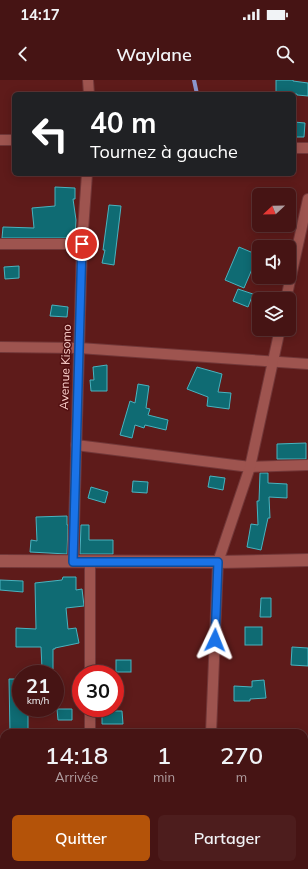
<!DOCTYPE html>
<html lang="fr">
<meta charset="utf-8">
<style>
:root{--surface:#461414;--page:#4d1d1d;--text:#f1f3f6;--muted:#b09ea0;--line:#5e3334;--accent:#b45309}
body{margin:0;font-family:Mulish,sans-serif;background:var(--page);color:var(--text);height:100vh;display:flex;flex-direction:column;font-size:15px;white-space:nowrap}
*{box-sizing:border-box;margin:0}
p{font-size:13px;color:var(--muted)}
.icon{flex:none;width:22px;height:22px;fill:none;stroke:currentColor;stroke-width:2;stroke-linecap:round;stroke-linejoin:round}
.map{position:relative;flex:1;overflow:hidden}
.panel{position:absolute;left:0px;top:649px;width:308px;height:140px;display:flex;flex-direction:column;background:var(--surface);border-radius:12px 12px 0 0;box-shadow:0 2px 10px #0003,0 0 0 1px var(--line)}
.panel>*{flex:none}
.guide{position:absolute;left:12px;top:12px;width:284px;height:84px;border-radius:6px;box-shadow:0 2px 10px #0003,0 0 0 1px var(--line);background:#202124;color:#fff;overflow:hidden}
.needle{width:26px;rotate:248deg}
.buttons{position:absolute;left:252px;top:108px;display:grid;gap:8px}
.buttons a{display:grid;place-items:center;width:44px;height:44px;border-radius:6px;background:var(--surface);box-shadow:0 2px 10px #0003,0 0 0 1px var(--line);font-size:20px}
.speed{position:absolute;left:12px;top:585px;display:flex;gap:8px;font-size:20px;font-weight:700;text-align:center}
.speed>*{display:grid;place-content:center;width:52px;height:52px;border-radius:50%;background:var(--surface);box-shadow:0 2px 10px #0003,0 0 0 1px var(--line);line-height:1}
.speed small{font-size:10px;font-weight:400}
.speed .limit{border:6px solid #d22;background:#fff;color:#111}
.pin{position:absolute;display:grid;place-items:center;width:34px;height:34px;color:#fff;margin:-17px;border:2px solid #fff;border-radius:50%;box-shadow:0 1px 4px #0007}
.me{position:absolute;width:44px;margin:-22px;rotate:2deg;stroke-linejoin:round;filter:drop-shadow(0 0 3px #0008)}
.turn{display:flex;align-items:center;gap:14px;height:84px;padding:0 12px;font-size:18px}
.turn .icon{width:52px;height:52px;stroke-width:2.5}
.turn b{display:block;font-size:28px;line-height:34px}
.eta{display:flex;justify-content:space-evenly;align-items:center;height:68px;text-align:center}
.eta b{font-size:24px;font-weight:600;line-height:28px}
.action{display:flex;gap:8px;margin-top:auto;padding:8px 12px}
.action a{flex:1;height:46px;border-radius:6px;background:var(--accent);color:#fff;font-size:16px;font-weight:600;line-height:46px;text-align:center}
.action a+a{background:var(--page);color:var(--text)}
.status{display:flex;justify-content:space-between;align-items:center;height:28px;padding:0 20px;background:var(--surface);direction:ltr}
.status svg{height:11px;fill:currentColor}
header{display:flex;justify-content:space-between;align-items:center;height:52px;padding:0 12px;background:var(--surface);font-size:18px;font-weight:600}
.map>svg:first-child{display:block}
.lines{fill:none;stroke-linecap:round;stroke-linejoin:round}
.stream{stroke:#8b96ce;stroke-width:4}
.building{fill:#0f6b73;stroke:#48b3bf}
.street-casing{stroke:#723738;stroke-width:12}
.secondary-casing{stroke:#723738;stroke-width:14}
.street{stroke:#9e544f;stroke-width:10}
.secondary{stroke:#9e544f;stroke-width:12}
.route-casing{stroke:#114b97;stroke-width:10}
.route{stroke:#1a73e8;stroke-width:7}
.labels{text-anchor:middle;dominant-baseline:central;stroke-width:3;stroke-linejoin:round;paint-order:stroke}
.street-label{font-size:12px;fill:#ffd4cf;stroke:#520f10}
</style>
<div class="status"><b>14:17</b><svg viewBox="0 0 49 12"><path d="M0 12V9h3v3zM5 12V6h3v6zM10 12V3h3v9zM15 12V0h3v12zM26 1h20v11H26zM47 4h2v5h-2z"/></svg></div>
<header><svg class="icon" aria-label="back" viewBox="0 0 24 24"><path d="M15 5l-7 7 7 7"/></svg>Waylane<svg class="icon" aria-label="search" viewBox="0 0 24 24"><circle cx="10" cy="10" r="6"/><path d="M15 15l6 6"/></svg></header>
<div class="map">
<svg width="308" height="789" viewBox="0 0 308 789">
<rect width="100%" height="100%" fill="#5e1b1a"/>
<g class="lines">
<path class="stream" d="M 194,0 L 197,14"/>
</g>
<g class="building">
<path d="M 276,0 L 293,0 L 293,1 L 308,3 L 308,16 L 297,15 L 297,14 L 276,14 Z"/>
<path d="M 294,42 L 305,43 L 304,57 L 294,57 Z"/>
<path d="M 55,107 L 75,108 L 75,119 L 73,119 L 76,140 L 75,158 L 2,158 L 3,147 L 34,148 L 32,128 L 55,126 Z"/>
<path d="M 109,125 L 121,126 L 114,185 L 102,183 L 105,170 L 103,170 Z"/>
<path d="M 239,167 L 258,175 L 244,208 L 225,200 Z"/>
<path d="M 19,186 L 19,198 L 5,199 L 4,187 Z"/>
<path d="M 238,209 L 253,214 L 248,227 L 233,221 Z"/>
<path d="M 52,225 L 68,227 L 67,237 L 50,236 Z"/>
<path d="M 107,285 L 107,311 L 91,311 L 90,300 L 94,300 L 93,287 Z"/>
<path d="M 197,287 L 222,294 L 218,312 L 231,313 L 229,329 L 207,326 L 208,317 L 187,309 Z"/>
<path d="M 138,304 L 149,306 L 146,328 L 150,329 L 148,335 L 168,340 L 166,350 L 145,345 L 144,348 L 135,345 L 132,358 L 120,355 L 130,321 L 135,323 Z"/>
<path d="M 306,363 L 306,379 L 277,379 L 277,364 Z"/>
<path d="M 260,393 L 268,393 L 268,403 L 287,404 L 287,418 L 269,417 L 270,438 L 268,438 L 261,470 L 247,467 L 251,444 L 258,445 L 257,421 L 259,421 Z"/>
<path d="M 210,396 L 225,398 L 223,410 L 208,407 Z"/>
<path d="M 133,401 L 148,402 L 147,413 L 132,412 Z"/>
<path d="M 91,407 L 108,412 L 105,423 L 88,418 Z"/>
<path d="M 67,436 L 67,445 L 68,445 L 67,474 L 30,472 L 31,460 L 37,461 L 36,437 Z"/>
<path d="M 81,445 L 89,445 L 89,460 L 113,460 L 113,474 L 80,474 Z"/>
<path d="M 63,497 L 76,497 L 76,510 L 82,509 L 84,526 L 66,528 L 68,549 L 76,548 L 79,563 L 55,568 L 55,569 L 53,569 L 53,589 L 42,589 L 41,567 L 16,567 L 16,548 L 36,549 L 35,503 L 62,500 Z"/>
<path d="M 0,500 L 23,501 L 23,512 L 0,510 Z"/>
<path d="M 261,518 L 271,518 L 271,537 L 260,537 Z"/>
<rect x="245" y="547" width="17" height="18"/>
<path d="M 292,567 L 308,568 L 308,586 L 291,585 Z"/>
<rect x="116" y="580" width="15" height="12"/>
<path d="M 9,599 L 21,599 L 21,628 L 28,628 L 28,653 L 10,653 Z"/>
<path d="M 264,600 L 266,618 L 250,619 L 250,621 L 234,621 L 234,606 L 252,607 L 252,601 Z"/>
<path d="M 57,629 L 72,629 L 72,640 L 58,640 Z"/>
<path d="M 102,631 L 122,631 L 123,644 L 102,644 Z"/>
</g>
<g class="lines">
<g class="street-casing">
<g id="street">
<path d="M 88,0 L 89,14"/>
<path d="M 0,60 L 14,60"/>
<path d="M 294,68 L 308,68"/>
<path d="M 0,164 L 82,164"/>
<path d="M 286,219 L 308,119"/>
<path d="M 0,267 L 79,268 L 308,284"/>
<path d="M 76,365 L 250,387 L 308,385"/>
<path d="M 73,482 L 82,164 L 87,94"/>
<path d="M 90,482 L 90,594"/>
<path d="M 90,628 L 90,653"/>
<path d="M 211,653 L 218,482 L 250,387 L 280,249"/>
<path d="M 0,690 L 4,690"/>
<path d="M 304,701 L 308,701"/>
<path d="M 52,789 L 53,785"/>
<path d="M 208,789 L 208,785"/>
<path d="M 291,789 L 291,785"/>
</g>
</g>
<g class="secondary-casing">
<path id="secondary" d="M 0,481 L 218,482 L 308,480"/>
</g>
<use href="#street" class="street"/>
<use href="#secondary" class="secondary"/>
</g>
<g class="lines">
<g class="route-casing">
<path id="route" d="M 82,164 L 73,482 L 218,482 L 215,560"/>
</g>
<use href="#route" class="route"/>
</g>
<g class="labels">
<g class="street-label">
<text transform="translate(65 287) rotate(-88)">Avenue Kisomo</text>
</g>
</g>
</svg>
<div class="buttons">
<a><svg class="needle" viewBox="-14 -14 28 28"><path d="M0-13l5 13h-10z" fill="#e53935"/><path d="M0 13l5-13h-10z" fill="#b09ea0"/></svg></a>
<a><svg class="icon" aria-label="sound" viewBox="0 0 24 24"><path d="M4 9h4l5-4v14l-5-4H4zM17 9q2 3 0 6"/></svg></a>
<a><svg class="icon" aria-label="layers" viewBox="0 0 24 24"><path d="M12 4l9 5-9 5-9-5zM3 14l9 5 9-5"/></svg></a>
</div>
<div class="speed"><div>21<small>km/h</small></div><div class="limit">30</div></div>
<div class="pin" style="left:82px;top:164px;background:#d93025"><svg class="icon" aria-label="arrive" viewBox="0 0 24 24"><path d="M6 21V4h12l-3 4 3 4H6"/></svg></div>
<svg class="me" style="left:215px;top:560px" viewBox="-20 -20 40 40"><path d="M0-17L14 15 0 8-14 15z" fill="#1a73e8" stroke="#fff" stroke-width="4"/></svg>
<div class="guide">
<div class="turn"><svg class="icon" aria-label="left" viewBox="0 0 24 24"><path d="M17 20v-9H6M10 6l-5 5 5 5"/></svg><div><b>40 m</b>Tournez à gauche</div></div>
</div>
<section class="panel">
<div class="eta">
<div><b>14:18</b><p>Arrivée</p></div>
<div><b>1</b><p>min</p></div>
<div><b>270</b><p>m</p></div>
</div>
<div class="action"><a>Quitter</a><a>Partager</a></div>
</section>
</div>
